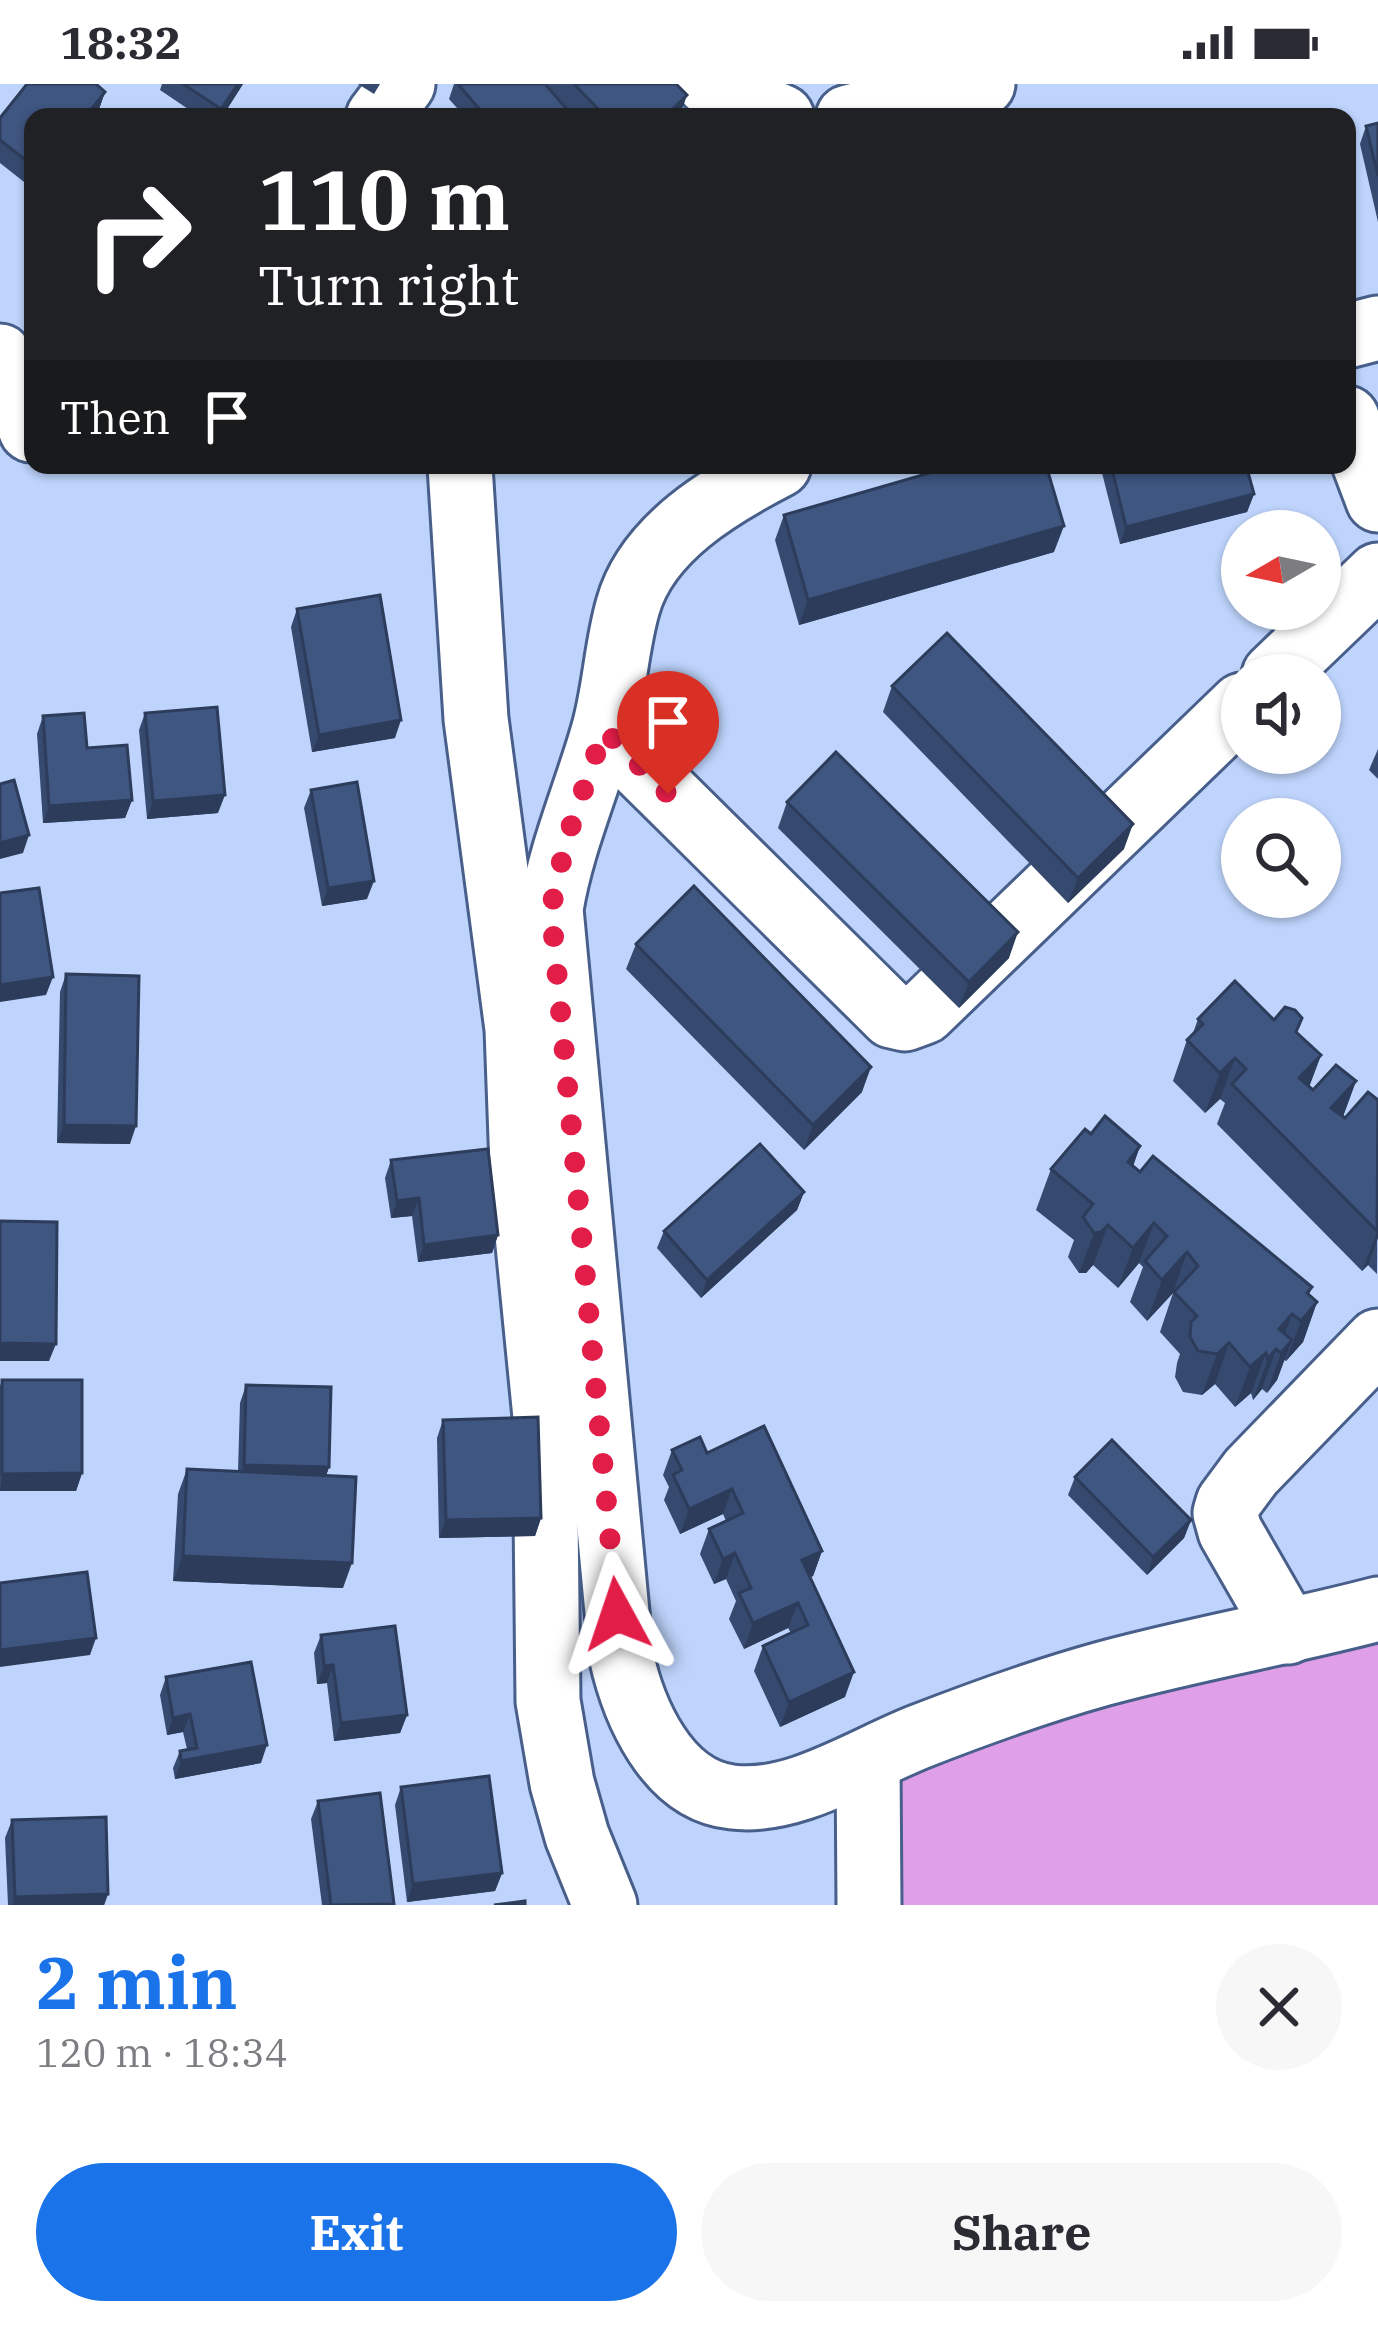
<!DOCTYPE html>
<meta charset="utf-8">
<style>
:root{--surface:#fff;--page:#f7f7f7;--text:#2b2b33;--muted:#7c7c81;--accent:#1a73e8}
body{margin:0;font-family:"IBM Plex Serif",serif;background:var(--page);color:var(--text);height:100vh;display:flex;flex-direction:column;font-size:45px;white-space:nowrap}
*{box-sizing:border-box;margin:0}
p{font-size:39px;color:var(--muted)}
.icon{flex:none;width:66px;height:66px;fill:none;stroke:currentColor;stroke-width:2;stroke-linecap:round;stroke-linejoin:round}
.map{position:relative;height:1821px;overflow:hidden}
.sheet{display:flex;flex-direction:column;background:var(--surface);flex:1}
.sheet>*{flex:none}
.hud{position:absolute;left:24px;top:24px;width:1332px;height:366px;border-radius:24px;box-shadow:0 3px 9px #0004;background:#202124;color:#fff;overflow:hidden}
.needle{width:78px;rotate:261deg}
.buttons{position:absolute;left:1221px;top:426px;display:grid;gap:24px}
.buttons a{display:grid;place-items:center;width:120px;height:120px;border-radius:50%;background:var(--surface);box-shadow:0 3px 9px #0004;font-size:60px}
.pin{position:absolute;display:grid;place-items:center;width:102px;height:102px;color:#fff;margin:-123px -51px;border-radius:50% 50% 50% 0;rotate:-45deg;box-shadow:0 0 12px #0007}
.pin .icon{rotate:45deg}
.me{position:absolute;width:132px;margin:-66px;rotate:355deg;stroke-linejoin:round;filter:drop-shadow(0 0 9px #0008)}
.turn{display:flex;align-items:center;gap:42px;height:252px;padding:0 36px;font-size:54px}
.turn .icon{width:156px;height:156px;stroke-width:2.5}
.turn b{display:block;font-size:84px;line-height:102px}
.then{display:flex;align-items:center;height:114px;padding:0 36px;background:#0003;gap:24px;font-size:45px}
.round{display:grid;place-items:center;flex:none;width:126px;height:126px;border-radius:63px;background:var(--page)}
.headline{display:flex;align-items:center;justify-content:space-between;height:204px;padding:0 36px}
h1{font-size:72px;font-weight:700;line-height:90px;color:var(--accent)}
.button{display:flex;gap:24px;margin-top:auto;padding:24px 36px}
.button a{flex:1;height:138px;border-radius:72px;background:var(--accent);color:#fff;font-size:48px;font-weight:700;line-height:138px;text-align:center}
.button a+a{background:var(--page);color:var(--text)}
.status{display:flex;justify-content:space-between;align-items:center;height:84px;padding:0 60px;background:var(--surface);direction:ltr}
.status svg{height:33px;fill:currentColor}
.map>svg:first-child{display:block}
.green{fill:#e0a0e8}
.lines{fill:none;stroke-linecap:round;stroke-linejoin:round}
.minor-casing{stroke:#475f8a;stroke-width:69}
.minor{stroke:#fff;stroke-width:63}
.wall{fill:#364a6f}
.shaded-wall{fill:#2c3c5a}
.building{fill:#3f5681;stroke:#2c3c5a;stroke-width:3}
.route{stroke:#e11d48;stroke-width:21;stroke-dasharray:0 37.8}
</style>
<div class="status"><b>18:32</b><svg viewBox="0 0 49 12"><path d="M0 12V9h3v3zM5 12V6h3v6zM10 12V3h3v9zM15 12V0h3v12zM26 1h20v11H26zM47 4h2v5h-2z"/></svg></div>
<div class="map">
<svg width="1378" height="1821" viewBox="0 0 1378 1821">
<rect width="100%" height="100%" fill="#bed4fc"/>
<path class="green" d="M 1378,1550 L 1378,1821 L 900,1821 L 895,1706 L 906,1679 L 931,1664 Z"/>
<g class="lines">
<g class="minor-casing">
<g id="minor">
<path d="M 709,0 L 782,33"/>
<path d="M 378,33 L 403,0"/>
<path d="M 848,33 L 983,0"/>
<path d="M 1347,252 L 1378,244"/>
<path d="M 0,272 L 31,346"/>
<path d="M 1347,334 L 1378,416"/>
<path d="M 779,381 C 721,411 647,454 628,522 C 616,563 615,607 603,648 C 586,708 561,763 551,825 L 621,1571 C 633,1626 666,1706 732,1713 C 795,1721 864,1674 921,1652 C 980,1629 1041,1607 1102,1590 C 1193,1565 1287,1549 1378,1525"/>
<path d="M 460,382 L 476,635 L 517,945 L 523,1110 L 545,1333 L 548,1617 L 562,1699 L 577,1752 L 605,1821"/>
<path d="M 1274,591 L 1378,491"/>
<path d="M 604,647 L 892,932 L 905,935 L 924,928 L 1242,621"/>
<path d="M 1288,1548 L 1230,1447 L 1225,1429 L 1228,1419 L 1251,1388 L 1378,1257"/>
<path d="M 868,1677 L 869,1821"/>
</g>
</g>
<use href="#minor" class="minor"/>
</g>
<g class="wall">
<path d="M 162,0 L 243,0 L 222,33 L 200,33 L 160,6 Z"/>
<path d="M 358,0 L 380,0 L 374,10 Z"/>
<path d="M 454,0 L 676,0 L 687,11 L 679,33 L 572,33 L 571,31 L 570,33 L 465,33 L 449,15 Z"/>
<path d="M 105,8 L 99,25 L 93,33 L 33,33 L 33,105 L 0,79 L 0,34 Z"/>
<path d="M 1378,39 L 1378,138 L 1360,60 L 1366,42 Z"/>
<path d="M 1100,381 L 1246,381 L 1254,410 L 1247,428 L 1120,460 Z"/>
<path d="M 784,431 L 1054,468 L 799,541 L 775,456 Z"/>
<path d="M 297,525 L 395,654 L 312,668 L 291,543 Z"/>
<path d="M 892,602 L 1124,765 L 1068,819 L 883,628 Z"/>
<path d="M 145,629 L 218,729 L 147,735 L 139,646 Z"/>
<path d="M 43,632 L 87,664 L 132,716 L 125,734 L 43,739 L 37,650 Z"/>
<path d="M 1378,665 L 1378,695 L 1369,686 Z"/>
<path d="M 311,706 L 367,815 L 322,822 L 304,724 Z"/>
<path d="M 787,718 L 1009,874 L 959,924 L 778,744 Z"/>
<path d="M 636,860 L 862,1008 L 804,1066 L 626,885 Z"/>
<path d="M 66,890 L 130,1060 L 57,1059 L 60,908 Z"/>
<path d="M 1198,935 L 1274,936 L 1296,949 L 1321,971 L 1309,1003 L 1313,1006 L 1356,997 L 1343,1033 L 1345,1034 L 1378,1016 L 1377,1190 L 1368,1181 L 1362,1187 L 1217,1040 L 1225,1019 L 1220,1015 L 1205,1029 L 1173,997 L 1187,956 L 1192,952 Z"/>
<path d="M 1091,1050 L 1140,1062 L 1133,1082 L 1140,1088 L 1312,1203 L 1309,1211 L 1317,1218 L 1303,1258 L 1286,1277 L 1284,1276 L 1277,1296 L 1267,1309 L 1262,1305 L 1253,1316 L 1251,1309 L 1235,1323 L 1215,1300 L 1202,1311 L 1183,1308 L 1175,1293 L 1177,1279 L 1180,1270 L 1160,1248 L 1173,1209 L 1147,1237 L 1130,1218 L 1143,1183 L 1139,1179 L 1118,1204 L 1093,1181 L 1086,1189 L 1079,1189 L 1068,1173 L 1074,1156 L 1036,1126 L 1051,1085 Z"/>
<path d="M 391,1076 L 498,1151 L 492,1169 L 418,1178 L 412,1132 L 391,1134 L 385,1094 Z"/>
<path d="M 804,1108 L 797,1126 L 701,1214 L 657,1164 L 664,1147 Z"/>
<path d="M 2,1296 L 82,1389 L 76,1407 L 0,1407 L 0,1302 Z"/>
<path d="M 246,1301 L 329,1383 L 326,1392 L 343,1504 L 173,1497 L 178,1410 L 187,1385 L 238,1387 L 240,1319 Z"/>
<path d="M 443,1336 L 541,1434 L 535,1452 L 439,1454 L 437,1354 Z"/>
<path d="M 672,1366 L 707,1369 L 822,1467 L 813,1492 L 810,1493 L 845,1613 L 780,1643 L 754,1587 L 763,1562 L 791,1549 L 788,1544 L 744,1565 L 729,1535 L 736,1517 L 726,1495 L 714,1500 L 700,1470 L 709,1445 L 726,1437 L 723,1430 L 680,1450 L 664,1416 L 669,1403 L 663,1391 Z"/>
<path d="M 1075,1393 L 1191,1436 L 1184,1454 L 1147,1491 L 1068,1411 Z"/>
<path d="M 321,1551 L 407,1631 L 400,1649 L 334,1657 L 327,1599 L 317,1600 L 314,1569 Z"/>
<path d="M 166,1593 L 261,1679 L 175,1695 L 173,1684 L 180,1667 L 187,1665 L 183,1648 L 167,1651 L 160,1611 Z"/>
<path d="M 401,1703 L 502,1789 L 495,1807 L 407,1818 L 395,1721 Z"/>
<path d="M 318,1717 L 394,1821 L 322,1821 L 311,1735 Z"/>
<path d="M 12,1736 L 108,1810 L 104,1821 L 8,1821 L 5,1754 Z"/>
</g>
<g class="shaded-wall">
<path d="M 238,0 L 243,0 L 222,33 L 219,33 Z"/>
<path d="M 105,8 L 99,25 L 93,33 L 85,33 Z"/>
<path d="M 687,11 L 679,33 L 665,33 Z"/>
<path d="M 1254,410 L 1247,428 L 1120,460 L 1126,443 Z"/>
<path d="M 1064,442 L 1054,468 L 799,541 L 808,516 Z"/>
<path d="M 401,636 L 395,654 L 312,668 L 319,651 Z"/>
<path d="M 225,711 L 218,729 L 147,735 L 153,717 Z"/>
<path d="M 132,716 L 125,734 L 43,739 L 49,722 Z"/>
<path d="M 1133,740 L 1124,765 L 1068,819 L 1078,794 Z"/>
<path d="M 29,751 L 23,769 L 0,775 L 0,759 Z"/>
<path d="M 374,797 L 367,815 L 322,822 L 328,804 Z"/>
<path d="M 1018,848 L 1009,874 L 959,924 L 969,898 Z"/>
<path d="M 53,893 L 46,911 L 0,918 L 0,901 Z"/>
<path d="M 1321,971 L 1306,1011 L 1299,994 Z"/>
<path d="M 1235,974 L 1220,1015 L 1205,1029 L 1220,989 Z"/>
<path d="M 871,983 L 862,1008 L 804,1066 L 813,1041 Z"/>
<path d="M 1356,997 L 1341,1037 L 1331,1024 Z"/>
<path d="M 64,1041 L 136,1042 L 130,1060 L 57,1059 Z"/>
<path d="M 1140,1062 L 1126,1102 L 1128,1078 Z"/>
<path d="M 804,1108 L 797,1126 L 701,1214 L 707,1196 Z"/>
<path d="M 419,1114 L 412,1132 L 391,1134 L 397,1117 Z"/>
<path d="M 1154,1139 L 1139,1179 L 1118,1204 L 1133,1164 Z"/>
<path d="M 1108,1141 L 1093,1181 L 1086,1189 L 1079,1189 L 1094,1149 Z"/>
<path d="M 1378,1146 L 1378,1154 L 1368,1181 L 1362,1187 Z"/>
<path d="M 498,1151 L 492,1169 L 418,1178 L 424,1161 Z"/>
<path d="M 1187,1168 L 1173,1209 L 1147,1237 L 1162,1196 Z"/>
<path d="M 1317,1218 L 1303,1258 L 1286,1277 L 1301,1237 Z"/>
<path d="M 1292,1230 L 1279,1267 L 1276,1265 L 1262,1305 L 1253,1316 L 1279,1245 Z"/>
<path d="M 1292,1256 L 1277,1296 L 1267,1309 L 1281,1269 Z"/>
<path d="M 0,1259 L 56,1260 L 49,1277 L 0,1277 Z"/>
<path d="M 1229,1259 L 1215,1300 L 1202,1311 L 1217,1270 Z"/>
<path d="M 1266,1269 L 1251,1309 L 1235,1323 L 1250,1283 Z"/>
<path d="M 244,1381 L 329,1383 L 323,1401 L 238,1399 Z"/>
<path d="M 82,1389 L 76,1407 L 0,1407 L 2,1390 Z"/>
<path d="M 732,1405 L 723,1430 L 680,1450 L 689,1425 Z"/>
<path d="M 541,1434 L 535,1452 L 439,1454 L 446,1436 Z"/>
<path d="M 1191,1436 L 1184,1454 L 1147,1491 L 1153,1473 Z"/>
<path d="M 822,1467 L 813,1492 L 793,1502 L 802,1476 Z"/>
<path d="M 735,1469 L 726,1495 L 714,1500 L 723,1475 Z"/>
<path d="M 183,1472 L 352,1479 L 343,1504 L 173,1497 Z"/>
<path d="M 798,1519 L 788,1544 L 744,1565 L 753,1539 Z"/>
<path d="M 96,1554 L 90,1571 L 0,1583 L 0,1566 Z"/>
<path d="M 333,1581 L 327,1599 L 317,1600 L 324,1582 Z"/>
<path d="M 854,1588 L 845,1613 L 780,1643 L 789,1618 Z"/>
<path d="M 190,1630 L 183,1648 L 167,1651 L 173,1634 Z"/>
<path d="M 407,1631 L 400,1649 L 334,1657 L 341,1639 Z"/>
<path d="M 267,1661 L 261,1679 L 175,1695 L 181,1677 Z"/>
<path d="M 502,1789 L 495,1807 L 407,1818 L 413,1800 Z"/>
<path d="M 108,1810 L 104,1821 L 12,1821 L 15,1813 Z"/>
</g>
<g class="building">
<path d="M 27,0 L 96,0 L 105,8 L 85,33 L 33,33 L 33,82 L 0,56 L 0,34 Z"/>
<path d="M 183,0 L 238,0 L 221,25 Z"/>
<path d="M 458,0 L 545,0 L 571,30 L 567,33 L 486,33 Z"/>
<path d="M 574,0 L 676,0 L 687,11 L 665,33 L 606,33 Z"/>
<path d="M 1378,39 L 1378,92 L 1366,42 Z"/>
<path d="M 957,381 L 1046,381 L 1064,442 L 808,516 L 784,431 Z"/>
<path d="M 1111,381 L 1246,381 L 1254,410 L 1126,443 Z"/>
<path d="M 380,511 L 401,636 L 319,651 L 297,525 Z"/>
<path d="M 947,549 L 1133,740 L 1078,794 L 892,602 Z"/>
<path d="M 217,623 L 225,711 L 153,717 L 145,629 Z"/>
<path d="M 84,629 L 87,664 L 127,661 L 132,716 L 49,722 L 43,632 Z"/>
<path d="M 836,668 L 1018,848 L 969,898 L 787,718 Z"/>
<path d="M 14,696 L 29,751 L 0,759 L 0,700 Z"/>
<path d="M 357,698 L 374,797 L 328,804 L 311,706 Z"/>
<path d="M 694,802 L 871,983 L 813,1041 L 636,860 Z"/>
<path d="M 39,804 L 53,893 L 0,901 L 0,809 Z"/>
<path d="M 66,890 L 139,892 L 136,1042 L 64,1041 Z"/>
<path d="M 1235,897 L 1274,936 L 1285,923 L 1295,926 L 1302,934 L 1296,948 L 1321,971 L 1299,994 L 1313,1006 L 1336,981 L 1356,997 L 1331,1024 L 1345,1034 L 1368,1008 L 1378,1016 L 1377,1147 L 1232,1000 L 1246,985 L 1235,974 L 1220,989 L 1187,956 L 1203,940 L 1198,935 Z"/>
<path d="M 1105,1032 L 1140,1062 L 1128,1078 L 1140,1088 L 1153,1072 L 1312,1203 L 1307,1209 L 1317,1218 L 1301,1237 L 1292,1230 L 1279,1245 L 1292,1256 L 1281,1269 L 1276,1265 L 1268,1275 L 1266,1269 L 1250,1283 L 1229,1259 L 1217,1270 L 1198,1267 L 1190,1253 L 1191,1238 L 1197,1232 L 1174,1208 L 1198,1182 L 1187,1168 L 1162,1196 L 1145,1177 L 1167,1152 L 1154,1139 L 1133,1164 L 1108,1141 L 1101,1148 L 1094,1149 L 1083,1133 L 1093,1120 L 1051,1085 L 1085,1045 L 1091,1050 Z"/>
<path d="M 760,1060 L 804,1108 L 707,1196 L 664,1147 Z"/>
<path d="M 488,1065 L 498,1151 L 424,1161 L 419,1114 L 397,1117 L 391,1076 Z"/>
<path d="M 0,1137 L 57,1138 L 56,1260 L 0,1259 Z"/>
<path d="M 2,1296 L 82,1296 L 82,1389 L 2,1390 Z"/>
<path d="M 246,1301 L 331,1303 L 329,1383 L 244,1381 Z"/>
<path d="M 538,1333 L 541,1434 L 446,1436 L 443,1336 Z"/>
<path d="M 764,1342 L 822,1467 L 802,1476 L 854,1588 L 789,1618 L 763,1562 L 808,1541 L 798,1519 L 753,1539 L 739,1509 L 751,1504 L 735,1469 L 723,1475 L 709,1445 L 743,1429 L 732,1405 L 689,1425 L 673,1391 L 682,1386 L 672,1366 L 700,1353 L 707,1369 Z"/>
<path d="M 1112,1356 L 1191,1436 L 1153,1473 L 1075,1393 Z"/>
<path d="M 187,1385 L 356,1393 L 352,1479 L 183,1472 Z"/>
<path d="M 87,1488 L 96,1554 L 0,1566 L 0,1499 Z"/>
<path d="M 395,1542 L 407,1631 L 341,1639 L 333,1581 L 324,1582 L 321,1551 Z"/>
<path d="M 251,1578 L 267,1661 L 181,1677 L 180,1667 L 197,1664 L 190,1630 L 173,1634 L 166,1593 Z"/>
<path d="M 489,1692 L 502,1789 L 413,1800 L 401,1703 Z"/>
<path d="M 380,1709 L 394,1820 L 331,1821 L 318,1717 Z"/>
<path d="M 106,1733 L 108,1810 L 15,1813 L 12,1736 Z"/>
<path d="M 525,1817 L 525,1821 L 494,1821 Z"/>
</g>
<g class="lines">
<path class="route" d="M 617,1530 L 551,825 L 566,757 L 604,646 L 668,710"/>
</g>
</svg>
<div class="buttons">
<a><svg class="needle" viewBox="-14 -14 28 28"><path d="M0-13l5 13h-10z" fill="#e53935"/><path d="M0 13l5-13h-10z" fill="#7c7c81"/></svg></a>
<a><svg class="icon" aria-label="sound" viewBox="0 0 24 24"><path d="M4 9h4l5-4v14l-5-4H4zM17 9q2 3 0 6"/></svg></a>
<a><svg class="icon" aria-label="search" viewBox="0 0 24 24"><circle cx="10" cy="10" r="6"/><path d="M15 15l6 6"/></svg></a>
</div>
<div class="pin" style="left:668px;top:710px;background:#d93025"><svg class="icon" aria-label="arrive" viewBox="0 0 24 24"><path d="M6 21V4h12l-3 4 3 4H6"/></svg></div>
<svg class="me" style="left:617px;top:1530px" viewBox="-20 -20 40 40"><path d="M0-17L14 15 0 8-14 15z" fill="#e11d48" stroke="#fff" stroke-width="4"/></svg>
<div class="hud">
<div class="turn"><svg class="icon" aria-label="right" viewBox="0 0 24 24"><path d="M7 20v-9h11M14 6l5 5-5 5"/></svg><div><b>110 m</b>Turn right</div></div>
<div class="then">Then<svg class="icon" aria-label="arrive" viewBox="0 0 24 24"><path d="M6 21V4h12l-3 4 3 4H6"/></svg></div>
</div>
</div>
<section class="sheet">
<div class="headline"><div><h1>2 min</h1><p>120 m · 18:34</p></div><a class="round"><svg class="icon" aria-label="close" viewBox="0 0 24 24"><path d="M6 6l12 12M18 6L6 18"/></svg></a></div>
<div class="button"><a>Exit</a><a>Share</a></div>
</section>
